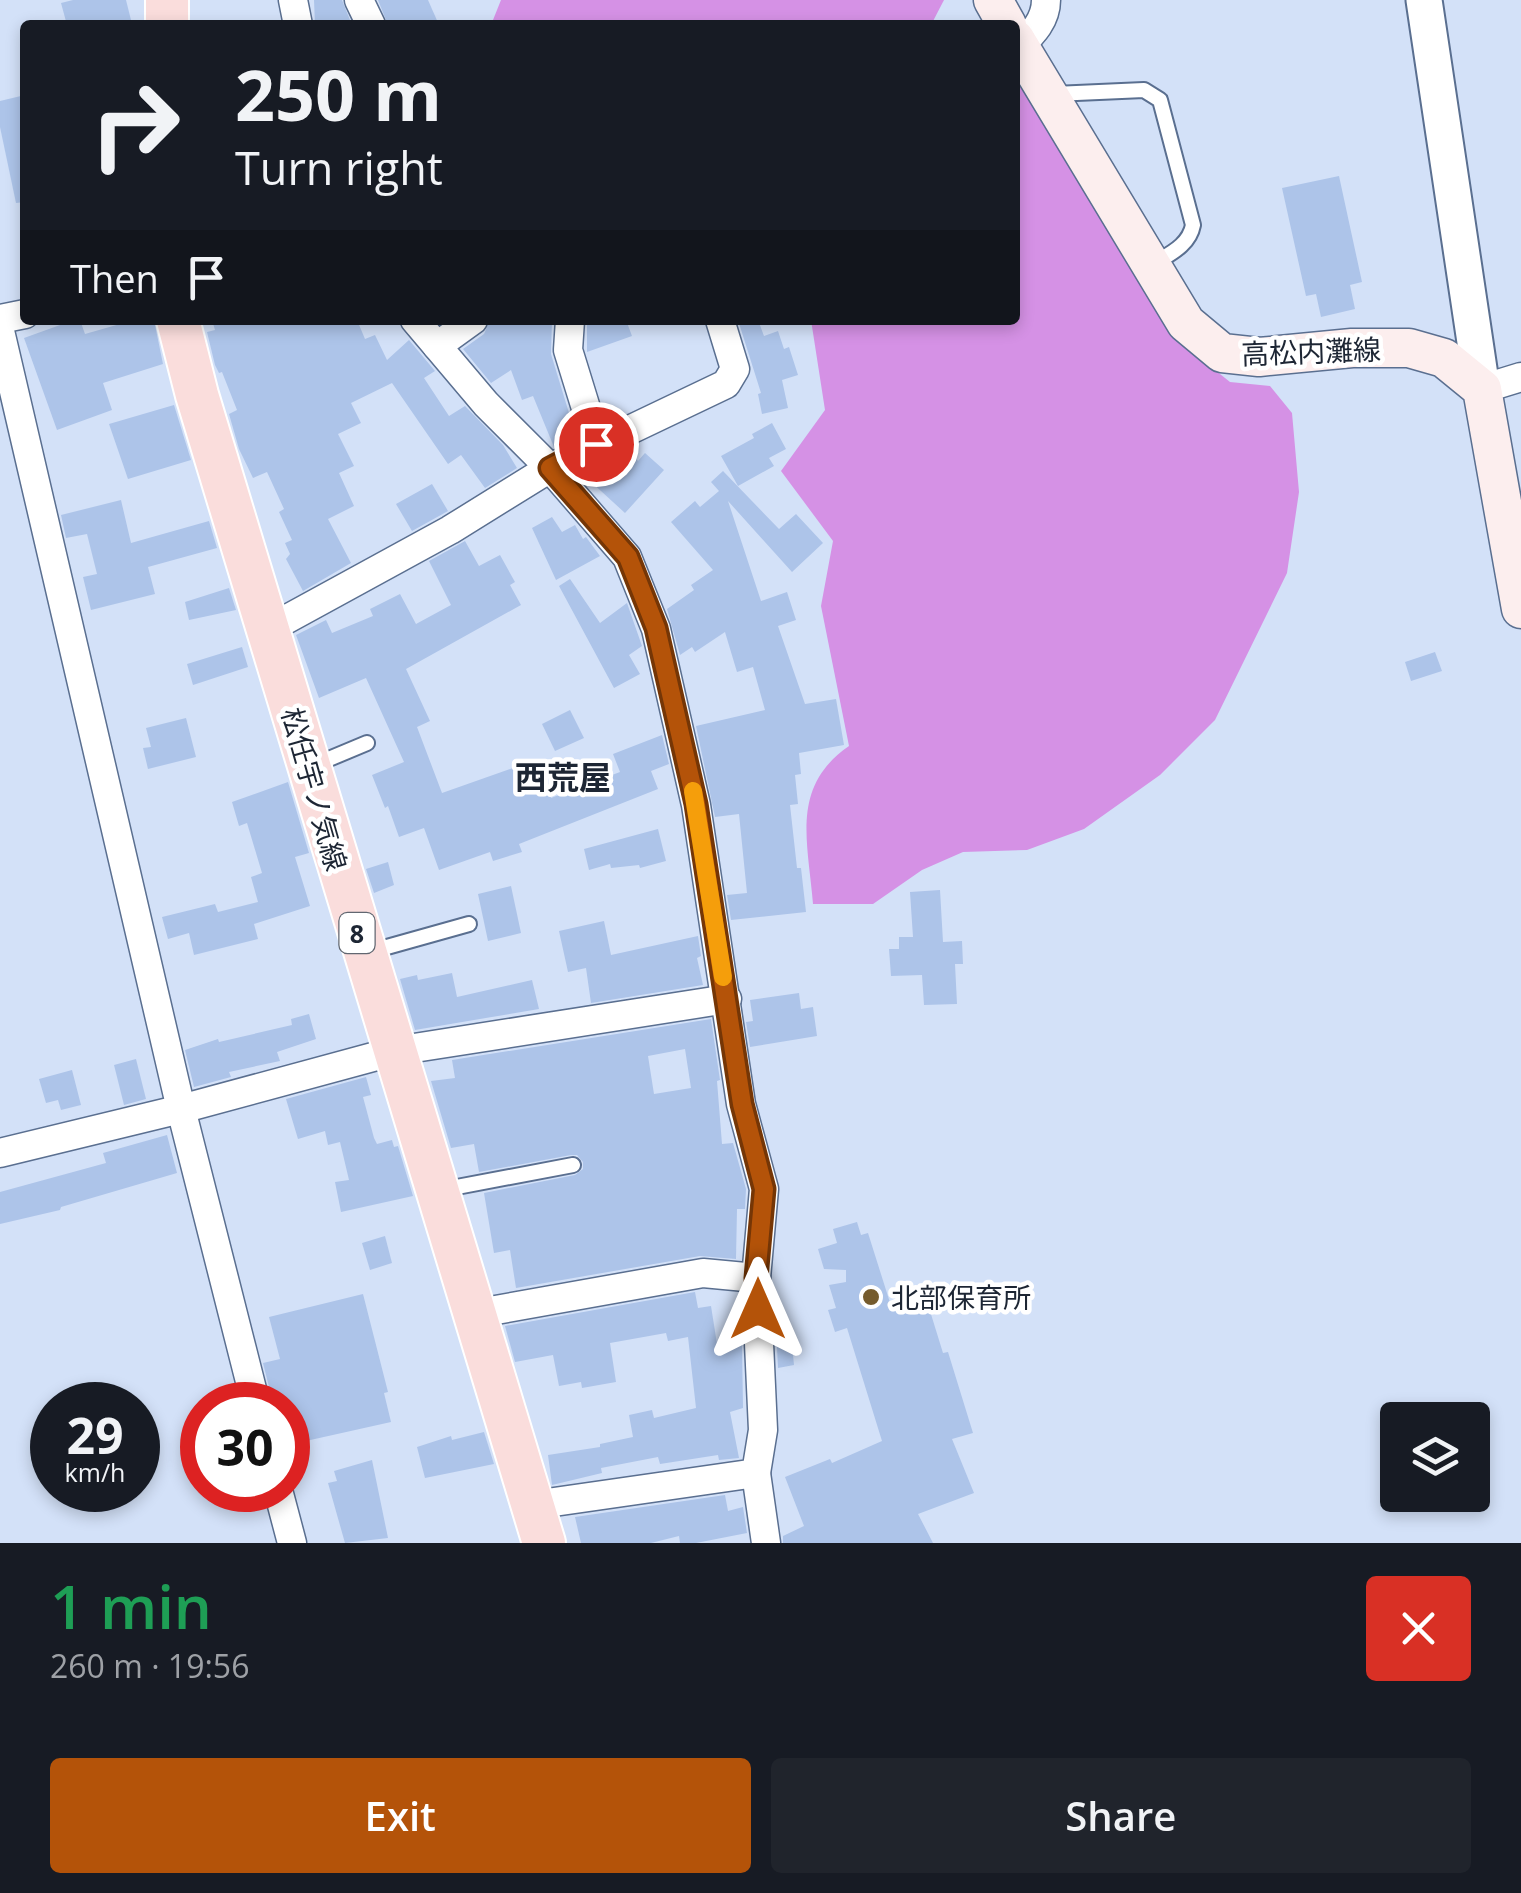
<!DOCTYPE html>
<meta charset="utf-8">
<style>
:root{--surface:#171b24;--page:#20242c;--text:#f1f3f6;--muted:#9ea1a6;--accent:#b45309}
body{margin:0;font-family:"Open Sans","Noto Sans JP",sans-serif;background:var(--page);color:var(--text);height:100vh;display:flex;flex-direction:column;font-size:38px;white-space:nowrap}
*{box-sizing:border-box;margin:0}
p{font-size:32px;color:var(--muted)}
.icon{flex:none;width:55px;height:55px;fill:none;stroke:currentColor;stroke-width:2;stroke-linecap:round;stroke-linejoin:round}
.map{position:relative;height:1543px;overflow:hidden}
.side{display:flex;flex-direction:column;background:var(--surface);flex:1}
.side>*{flex:none}
.hud{position:absolute;left:20px;top:20px;width:1000px;height:305px;border-radius:10px;box-shadow:0 5px 15px #0003;background:#171b24;color:var(--text);overflow:hidden}
.controls{position:absolute;left:1380px;top:1402px;display:grid;gap:20px}
.controls a{display:grid;place-items:center;width:110px;height:110px;border-radius:10px;background:var(--surface);box-shadow:0 5px 15px #0003;font-size:50px}
.speed{position:absolute;left:30px;top:1382px;display:flex;gap:20px;font-size:50px;font-weight:700;text-align:center}
.speed>*{display:grid;place-content:center;width:130px;height:130px;border-radius:50%;background:var(--surface);box-shadow:0 5px 15px #0003;line-height:1}
.speed small{font-size:25px;font-weight:400}
.speed .limit{border:15px solid #d22;background:#fff;color:#111}
.pin{position:absolute;display:grid;place-items:center;width:85px;height:85px;color:#fff;margin:-42px;border:5px solid #fff;border-radius:50%;box-shadow:0 2px 10px #0007}
.me{position:absolute;width:110px;margin:-55px;rotate:0deg;stroke-linejoin:round;filter:drop-shadow(0 0 8px #0008)}
.turn{display:flex;align-items:center;gap:35px;height:210px;padding:0 50px;font-size:45px}
.turn .icon{width:130px;height:130px;stroke-width:2.5}
.turn b{display:block;font-size:70px;line-height:85px}
.then{display:flex;align-items:center;height:95px;padding:0 50px;background:#0003;gap:20px;font-size:38px}
.round{display:grid;place-items:center;flex:none;width:105px;height:105px;border-radius:10px;background:var(--page)}
.headline{display:flex;align-items:center;justify-content:space-between;height:170px;padding:0 50px}
h1{font-size:60px;font-weight:600;line-height:75px;color:#1e9e55}
.primary-button{display:flex;gap:20px;margin-top:auto;padding:20px 50px}
.primary-button a{flex:1;height:115px;border-radius:10px;background:var(--accent);color:#fff;font-size:40px;font-weight:600;line-height:115px;text-align:center}
.primary-button a+a{background:var(--page);color:var(--text)}
.map>svg:first-child{display:block}
.green{fill:#d591e5}
.building{fill:#adc4e9;fill-rule:evenodd}
.lines{fill:none;stroke-linecap:round;stroke-linejoin:round}
.service-casing{stroke:#5a6f90;stroke-width:18}
.minor-casing{stroke:#5a6f90;stroke-width:31}
.tertiary-casing{stroke:#5a6f90;stroke-width:39}
.secondary-casing{stroke:#5a6f90;stroke-width:41}
.primary-casing{stroke:#fff;stroke-width:46}
.service{stroke:#fff;stroke-width:14}
.minor{stroke:#fff;stroke-width:28}
.tertiary{stroke:#fff;stroke-width:35}
.secondary{stroke:#fceeee;stroke-width:38}
.primary{stroke:#fadddc;stroke-width:42}
.route-casing{stroke:#753606;stroke-width:25}
.route{stroke:#b45309;stroke-width:18}
.slow{stroke:#f59e0b;stroke-width:18}
.poi-dot{fill:#755b2d;stroke:#fff;stroke-width:4}
.labels{text-anchor:middle;dominant-baseline:central;stroke-width:9;stroke-linejoin:round;paint-order:stroke}
.shield{fill:#fff;stroke:#616771;stroke-width:2.5}
.shield-label{font-size:25px;font-weight:bold;fill:#1d2634}
.street-label{font-size:28px;fill:#1d2634;stroke:#fff}
.poi-label{font-size:28px;fill:#1d2634;stroke:#fff;text-anchor:start}
.quarter-label{font-size:32px;font-weight:bold;fill:#1d2634;stroke:#fff}
</style>
<div class="map">
<svg width="1521" height="1543" viewBox="0 0 1521 1543">
<rect width="100%" height="100%" fill="#d3e1f8"/>
<g class="green">
<path d="M 501,0 L 944,0 L 931,25 L 491,25 Z"/>
<path d="M 1015,72 L 1052,139 L 1180,342 L 1230,382 L 1270,386 L 1292,413 L 1299,492 L 1287,573 L 1215,720 L 1160,775 L 1084,829 L 1027,850 L 963,852 L 922,870 L 873,904 L 813,904 C 808,841 790,787 849,746 L 821,606 L 833,541 L 781,471 L 825,410 L 811,320 L 1015,320 Z"/>
</g>
<g class="building">
<path d="M 73,0 L 126,0 L 131,20 L 112,25 L 67,25 L 61,3 Z"/>
<path d="M 314,0 L 342,0 L 352,25 L 315,25 Z"/>
<path d="M 378,0 L 428,0 L 439,25 L 388,25 Z"/>
<path d="M 25,95 L 25,202 L 16,203 L 0,127 L 0,101 Z"/>
<path d="M 1339,176 L 1362,282 L 1350,285 L 1355,309 L 1321,317 L 1316,294 L 1306,296 L 1282,188 Z"/>
<path d="M 74,320 L 80,320 L 85,334 L 134,320 L 154,320 L 163,364 L 103,383 L 112,410 L 57,430 L 24,338 Z"/>
<path d="M 212,320 L 357,320 L 365,339 L 375,335 L 387,360 L 409,340 L 435,371 L 424,378 L 449,416 L 465,406 L 503,445 L 517,468 L 485,488 L 461,455 L 448,464 L 392,383 L 351,403 L 361,423 L 338,434 L 354,466 L 339,473 L 354,506 L 328,519 L 351,563 L 303,591 L 286,559 L 290,554 L 285,543 L 292,540 L 279,512 L 284,509 L 267,472 L 253,478 L 239,449 L 229,414 L 237,410 L 222,372 L 219,373 L 215,365 L 207,332 L 215,330 Z"/>
<path d="M 490,320 L 552,321 L 551,354 L 576,436 L 554,447 L 533,396 L 522,400 L 511,370 L 491,383 L 463,349 L 484,334 Z"/>
<path d="M 591,320 L 626,320 L 632,336 L 587,352 L 587,321 Z"/>
<path d="M 738,320 L 758,320 L 764,336 L 778,331 L 784,349 L 789,347 L 798,375 L 782,380 L 788,408 L 762,414 L 758,394 L 761,393 Z"/>
<path d="M 174,405 L 191,460 L 128,479 L 109,424 Z"/>
<path d="M 772,423 L 786,449 L 769,458 L 774,466 L 738,486 L 721,456 L 754,438 L 752,434 Z"/>
<path d="M 629,450 L 638,461 L 645,453 L 664,470 L 625,513 L 589,480 Z"/>
<path d="M 723,471 L 779,529 L 796,514 L 823,543 L 792,572 L 728,501 L 761,601 L 787,592 L 796,620 L 778,626 L 805,704 L 836,699 L 844,745 L 799,753 L 801,774 L 795,775 L 798,804 L 790,805 L 797,868 L 801,868 L 806,912 L 731,920 L 727,895 L 747,893 L 739,814 L 715,817 L 696,726 L 765,710 L 753,667 L 737,672 L 725,632 L 695,652 L 692,647 L 680,655 L 667,609 L 694,590 L 691,585 L 713,570 L 671,522 L 695,501 L 700,507 L 719,491 L 711,482 Z"/>
<path d="M 432,484 L 448,511 L 412,531 L 396,504 Z"/>
<path d="M 121,500 L 131,543 L 209,521 L 217,548 L 148,567 L 155,594 L 91,610 L 83,577 L 97,574 L 87,534 L 66,538 L 61,515 Z"/>
<path d="M 552,517 L 562,532 L 575,525 L 583,539 L 586,537 L 600,556 L 556,580 L 532,528 Z"/>
<path d="M 465,541 L 479,566 L 500,555 L 515,582 L 510,585 L 521,605 L 406,669 L 430,721 L 417,727 L 442,793 L 538,759 L 551,798 L 620,772 L 613,754 L 662,735 L 669,764 L 651,771 L 658,789 L 519,844 L 522,852 L 493,861 L 490,852 L 439,870 L 424,828 L 399,837 L 388,806 L 385,808 L 372,775 L 404,762 L 366,678 L 319,698 L 296,635 L 326,620 L 332,633 L 373,616 L 370,609 L 400,594 L 416,624 L 451,605 L 429,561 Z"/>
<path d="M 570,579 L 600,623 L 627,603 L 642,646 L 629,655 L 640,674 L 614,688 L 559,586 Z"/>
<path d="M 229,588 L 236,610 L 189,620 L 185,602 Z"/>
<path d="M 242,647 L 248,667 L 193,685 L 187,664 Z"/>
<path d="M 1435,652 L 1442,671 L 1411,681 L 1405,662 Z"/>
<path d="M 570,710 L 584,738 L 555,751 L 542,724 Z"/>
<path d="M 186,718 L 196,757 L 148,769 L 143,748 L 151,747 L 146,728 Z"/>
<path d="M 288,782 L 309,853 L 295,857 L 310,906 L 254,924 L 258,939 L 194,955 L 189,933 L 168,939 L 162,917 L 215,904 L 218,912 L 258,902 L 251,877 L 262,873 L 247,823 L 239,826 L 232,802 Z"/>
<path d="M 658,829 L 666,861 L 640,868 L 639,865 L 611,868 L 610,864 L 589,870 L 584,849 Z"/>
<path d="M 388,862 L 394,885 L 374,893 L 366,869 Z"/>
<path d="M 511,886 L 521,933 L 488,941 L 478,894 Z"/>
<path d="M 940,890 L 943,942 L 962,941 L 963,964 L 955,964 L 957,1004 L 924,1005 L 922,975 L 891,976 L 889,949 L 899,949 L 899,937 L 913,937 L 910,892 Z"/>
<path d="M 604,921 L 611,955 L 698,936 L 701,956 L 697,958 L 703,985 L 591,1003 L 586,968 L 568,972 L 559,931 Z"/>
<path d="M 452,973 L 457,997 L 532,980 L 539,1009 L 415,1030 L 400,979 L 417,975 L 418,980 Z"/>
<path d="M 799,993 L 801,1009 L 813,1007 L 817,1036 L 750,1047 L 746,1022 L 753,1021 L 750,1000 Z"/>
<path d="M 309,1014 L 316,1039 L 277,1052 L 280,1061 L 229,1072 L 231,1077 L 194,1087 L 185,1050 L 218,1039 L 219,1042 L 292,1025 L 291,1019 Z"/>
<path d="M 711,1019 L 720,1080 L 717,1081 L 722,1144 L 733,1143 L 746,1189 L 745,1209 L 737,1209 L 736,1259 L 700,1256 L 516,1288 L 510,1250 L 494,1253 L 484,1193 L 575,1175 L 583,1169 L 583,1162 L 577,1155 L 571,1155 L 479,1172 L 474,1144 L 451,1148 L 431,1081 L 455,1078 L 452,1060 ZM 685,1049 L 691,1088 L 654,1094 L 648,1056 Z"/>
<path d="M 136,1059 L 146,1099 L 124,1105 L 114,1065 Z"/>
<path d="M 72,1070 L 81,1105 L 61,1110 L 58,1100 L 46,1103 L 39,1079 Z"/>
<path d="M 366,1077 L 371,1095 L 363,1097 L 374,1138 L 377,1144 L 392,1140 L 394,1147 L 398,1146 L 413,1196 L 341,1212 L 335,1182 L 349,1180 L 340,1142 L 328,1145 L 325,1131 L 298,1139 L 286,1099 Z"/>
<path d="M 167,1135 L 177,1173 L 61,1207 L 60,1210 L 0,1224 L 0,1192 L 106,1163 L 103,1153 Z"/>
<path d="M 857,1222 L 861,1235 L 868,1233 L 892,1309 L 926,1298 L 943,1353 L 948,1352 L 973,1433 L 952,1439 L 974,1493 L 918,1514 L 933,1543 L 783,1543 L 783,1536 L 804,1526 L 785,1477 L 830,1459 L 832,1463 L 882,1441 L 847,1328 L 835,1332 L 828,1310 L 836,1308 L 829,1285 L 846,1282 L 846,1270 L 824,1269 L 818,1249 L 837,1243 L 833,1229 Z"/>
<path d="M 385,1236 L 392,1263 L 370,1270 L 362,1243 Z"/>
<path d="M 695,1292 L 698,1308 L 711,1306 L 717,1344 L 742,1344 L 743,1408 L 730,1412 L 739,1458 L 719,1460 L 718,1455 L 660,1464 L 658,1457 L 601,1468 L 602,1473 L 552,1485 L 548,1455 L 600,1447 L 600,1444 L 633,1437 L 629,1415 L 652,1410 L 654,1418 L 696,1408 L 688,1337 L 668,1341 L 666,1333 L 610,1343 L 616,1382 L 582,1388 L 581,1382 L 559,1386 L 553,1355 L 515,1362 L 505,1326 Z"/>
<path d="M 363,1294 L 388,1392 L 384,1393 L 391,1422 L 288,1445 L 288,1405 L 281,1405 L 280,1396 L 272,1399 L 263,1363 L 280,1359 L 269,1317 Z"/>
<path d="M 790,1326 L 794,1365 L 778,1368 L 776,1328 Z"/>
<path d="M 484,1432 L 494,1464 L 425,1478 L 417,1447 L 451,1436 L 452,1440 Z"/>
<path d="M 372,1460 L 388,1538 L 345,1543 L 328,1483 L 337,1481 L 334,1471 Z"/>
<path d="M 725,1495 L 728,1511 L 743,1507 L 747,1533 L 696,1543 L 680,1543 L 679,1536 L 651,1543 L 581,1543 L 575,1517 Z"/>
</g>
<g class="lines">
<g class="service-casing">
<g id="service">
<path d="M 1054,94 L 1144,90 L 1160,100 L 1193,225 C 1189,246 1169,254 1152,265"/>
<path d="M 312,766 L 367,743"/>
<path d="M 369,952 L 469,924"/>
<path d="M 441,1190 L 573,1165"/>
</g>
</g>
<g class="minor-casing">
<g id="minor">
<path d="M 293,0 L 298,25"/>
<path d="M 359,0 L 371,25"/>
<path d="M 1019,47 C 1033,33 1046,20 1046,0"/>
<path d="M 0,319 L 25,314"/>
<path d="M 415,320 L 486,404 L 550,468 L 627,557 L 656,629 L 696,805 L 741,1104 L 764,1189 L 756,1278 L 763,1430 L 756,1473 L 533,1505"/>
<path d="M 570,320 L 568,350 L 597,444"/>
<path d="M 0,331 L 181,1109 L 256,1405"/>
<path d="M 437,346 L 473,320"/>
<path d="M 1482,389 L 1521,377"/>
<path d="M 267,630 L 450,530 L 550,468 L 726,384 L 735,369 L 720,320"/>
<path d="M 0,1153 L 181,1109 L 395,1051 L 727,999"/>
<path d="M 473,1314 L 703,1273 L 756,1278"/>
<path d="M 756,1473 L 766,1543"/>
<path d="M 278,1490 L 292,1543"/>
</g>
</g>
<g class="tertiary-casing">
<path id="tertiary" d="M 1424,0 L 1482,389"/>
</g>
<g class="secondary-casing">
<g id="secondary">
<path d="M 993,0 L 1007,25"/>
<path d="M 1015,39 L 1186,323 L 1222,353 L 1259,357 L 1352,348 L 1409,348 L 1444,358 L 1482,389 L 1521,609"/>
</g>
</g>
<g class="primary-casing">
<g id="primary">
<path d="M 167,25 L 167,0"/>
<path d="M 178,320 L 197,395 L 544,1543"/>
</g>
</g>
<use href="#service" class="service"/>
<use href="#minor" class="minor"/>
<use href="#tertiary" class="tertiary"/>
<use href="#secondary" class="secondary"/>
<use href="#primary" class="primary"/>
</g>
<g class="lines">
<g class="route-casing">
<path id="route" d="M 596,444 L 550,468 L 628,557 L 656,628 L 696,804 L 742,1104 L 764,1189 L 756,1278 L 758,1309"/>
</g>
<use href="#route" class="route"/>
<path class="slow" d="M 693,791 L 723,977"/>
</g>
<circle class="poi-dot" cx="871" cy="1297" r="10"/>
<g class="labels">
<rect class="shield" x="339.5" y="913" width="35" height="40" rx="8"/>
<g class="shield-label">
<text x="357" y="933">8</text>
</g>
<g class="street-label">
<text transform="translate(1311 351) rotate(-2)">高松内灘線</text>
<text transform="translate(315 789) rotate(74)">松任宇ノ気線</text>
</g>
<g class="poi-label">
<text x="891" y="1297">北部保育所</text>
</g>
<g class="quarter-label">
<text x="563" y="776">西荒屋</text>
</g>
</g>
</svg>
<div class="controls">
<a><svg class="icon" aria-label="layers" viewBox="0 0 24 24"><path d="M12 4l9 5-9 5-9-5zM3 14l9 5 9-5"/></svg></a>
</div>
<div class="speed"><div>29<small>km/h</small></div><div class="limit">30</div></div>
<div class="pin" style="left:596px;top:444px;background:#d93025"><svg class="icon" aria-label="arrive" viewBox="0 0 24 24"><path d="M6 21V4h12l-3 4 3 4H6"/></svg></div>
<svg class="me" style="left:758px;top:1309px" viewBox="-20 -20 40 40"><path d="M0-17L14 15 0 8-14 15z" fill="#b45309" stroke="#fff" stroke-width="4"/></svg>
<div class="hud">
<div class="turn"><svg class="icon" aria-label="right" viewBox="0 0 24 24"><path d="M7 20v-9h11M14 6l5 5-5 5"/></svg><div><b>250 m</b>Turn right</div></div>
<div class="then">Then<svg class="icon" aria-label="arrive" viewBox="0 0 24 24"><path d="M6 21V4h12l-3 4 3 4H6"/></svg></div>
</div>
</div>
<section class="side">
<div class="headline"><div><h1>1 min</h1><p>260 m · 19:56</p></div><a class="round" style="background:#d93025;color:#fff"><svg class="icon" aria-label="close" viewBox="0 0 24 24"><path d="M6 6l12 12M18 6L6 18"/></svg></a></div>
<div class="primary-button"><a>Exit</a><a>Share</a></div>
</section>
